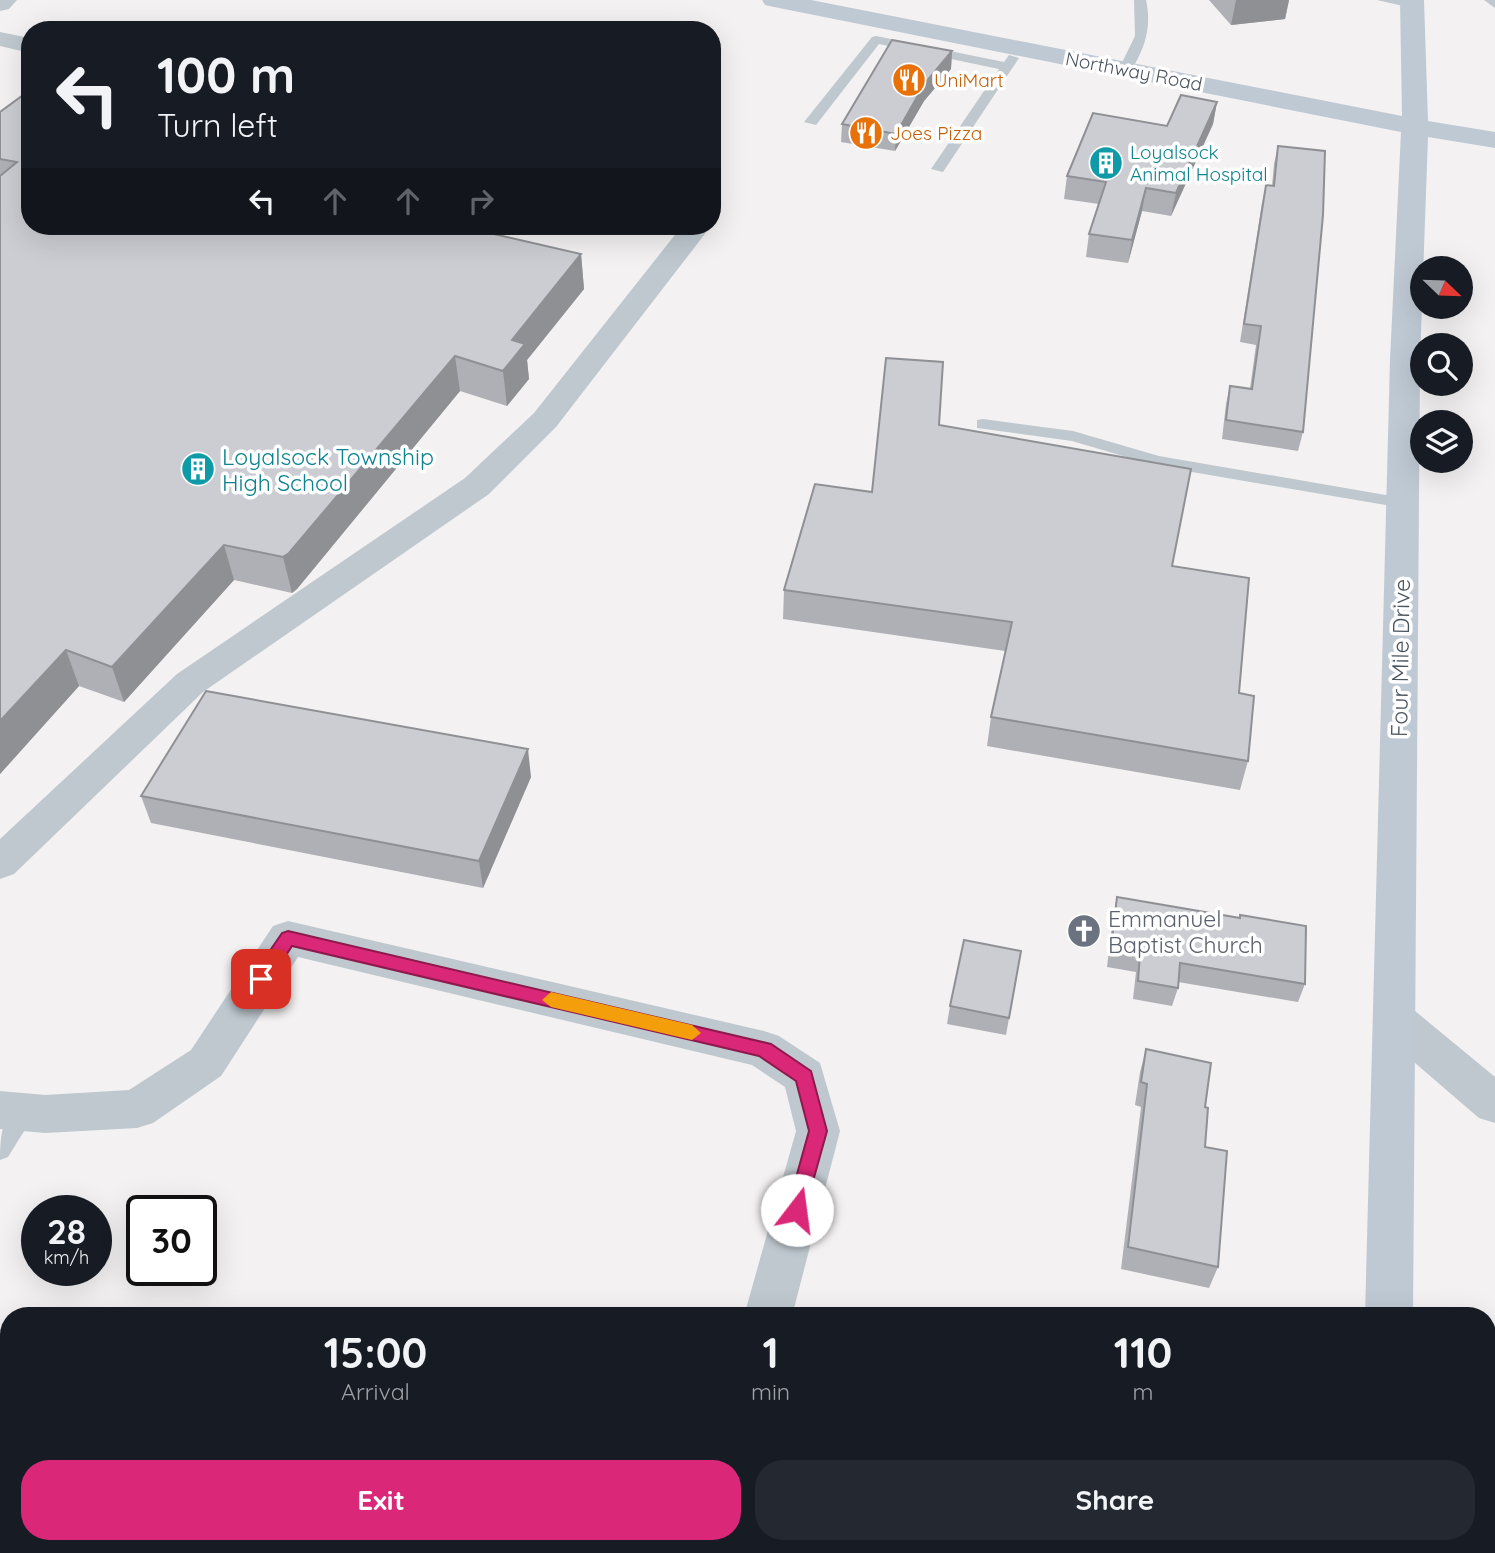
<!DOCTYPE html>
<style>
:root{--surface:#171b24;--page:#242831;--text:#f1f3f6;--muted:#9ea1a6;--accent:#db2777}
body{margin:0;font-family:Quicksand,sans-serif;background:var(--page);color:var(--text);height:100vh;display:flex;flex-direction:column;font-size:26px;white-space:nowrap}
*{box-sizing:border-box;margin:0}
p{font-size:23px;color:var(--muted)}
.icon{flex:none;width:38px;height:38px;fill:none;stroke:currentColor;stroke-width:2;stroke-linecap:round;stroke-linejoin:round}
.map{position:relative;flex:1;overflow:hidden}
.drawer{position:absolute;left:0px;top:1307px;width:1496px;height:247px;display:flex;flex-direction:column;background:var(--surface);border-radius:28px 28px 0 0;box-shadow:0 7px 28px #0002}
.drawer>*{flex:none}
.top-card{position:absolute;left:21px;top:21px;width:700px;height:214px;border-radius:28px;box-shadow:0 7px 28px #0002;background:#171b24;color:var(--text);overflow:hidden}
.needle{width:46px;rotate:113deg}
.fabs{position:absolute;left:1410px;top:256px;display:grid;gap:14px}
.fabs a{display:grid;place-items:center;width:63px;height:63px;border-radius:50%;background:var(--surface);box-shadow:0 7px 28px #0002;font-size:35px}
.speed{position:absolute;left:21px;top:1195px;display:flex;gap:14px;font-size:35px;font-weight:700;text-align:center}
.speed>*{display:grid;place-content:center;width:91px;height:91px;border-radius:50%;background:var(--surface);box-shadow:0 7px 28px #0002;line-height:1}
.speed small{font-size:18px;font-weight:400}
.speed .limit{border:4px solid #111;border-radius:10px;background:#fff;color:#111}
.pin{position:absolute;display:grid;place-items:center;width:60px;height:60px;color:#fff;margin:-30px;border-radius:14px;box-shadow:0 4px 10px #0006}
.me{position:absolute;width:77px;margin:-38px;rotate:15deg;stroke-linejoin:round;filter:drop-shadow(0 0 5px #0008)}
.turn{display:flex;align-items:center;gap:24px;height:147px;padding:0 21px;font-size:32px}
.turn .icon{width:91px;height:91px;stroke-width:2.5}
.turn b{display:block;font-size:49px;line-height:60px}
.lanes{display:flex;align-items:center;height:66px;padding:0 21px;background:#0003;justify-content:center;gap:35px;direction:ltr}
.lanes .off{opacity:.35}
.eta{display:flex;justify-content:space-evenly;align-items:center;height:119px;text-align:center}
.eta b{font-size:42px;font-weight:800;line-height:49px}
.cta{display:flex;gap:14px;margin-top:auto;padding:14px 21px}
.cta a{flex:1;height:80px;border-radius:28px;background:var(--accent);color:#fff;font-size:28px;font-weight:800;line-height:80px;text-align:center}
.cta a+a{background:var(--page);color:var(--text)}
.map>svg:first-child{display:block}
.lines{fill:none;stroke-linecap:round;stroke-linejoin:round}
.lane{fill:#bfc8cf;fill-rule:evenodd}
.street{fill:#bfc8cf;fill-rule:evenodd}
.secondary{fill:#bfc9d4;fill-rule:evenodd}
.wall{fill:#afb0b5}
.shaded-wall{fill:#8e9094}
.building{fill:#cbcdd3;stroke:#8e9094;stroke-width:2}
.route{fill:#db2777;stroke:#8e194d;stroke-width:2}
.slow{fill:#f59e0b}
.labels{text-anchor:middle;dominant-baseline:central;stroke-width:7;stroke-linejoin:round;paint-order:stroke}
.far-street-label{font-size:19px;fill:#49545e;stroke:#fff}
.far-food-label{font-size:19px;fill:#c56008;stroke:#fff;text-anchor:start}
.far-culture-label{font-size:19px;fill:#0d838f;stroke:#fff;text-anchor:start}
.culture-label{font-size:23px;fill:#0d838f;stroke:#fff;text-anchor:start}
.street-label{font-size:23px;fill:#49545e;stroke:#fff}
.worship-label{font-size:23px;fill:#5b616d;stroke:#fff;text-anchor:start}
</style>
<div class="map">
<svg width="1495" height="1553" viewBox="0 0 1495 1553">
<rect width="100%" height="100%" fill="#f3f1f1"/>
<g class="lines">
<g class="lane">
<path d="M 1134,0 L 1146,0 C 1152,27 1145,49 1130,72 L 1125,73 L 1119,69 L 1135,36 Z"/>
<path d="M 1377,0 L 1409,0 L 1418,4 L 1412,8 Z"/>
<path d="M 1484,0 L 1495,0 L 1495,8 Z"/>
<path d="M 876,36 L 1004,62 L 1009,55 L 1019,58 L 943,172 L 931,169 L 999,69 L 879,44 L 816,125 L 804,122 L 872,37 Z"/>
<path d="M 983,419 L 1073,431 L 1159,456 L 1403,498 L 1411,503 L 1403,508 L 1157,466 L 1072,441 L 977,428 L 977,420 Z"/>
<path d="M 25,1102 L 33,1105 L 36,1112 L 8,1157 L 0,1160 C 0,1139 1,1111 25,1102 Z"/>
</g>
<g class="street">
<path d="M 0,0 L 17,0 L 9,9 L 0,11 Z"/>
<path d="M 0,32 L 30,38 L 30,53 L 0,46 Z"/>
<path d="M 682,226 L 711,226 L 556,427 L 489,494 L 203,692 L 14,874 L 0,879 L 0,839 L 177,674 L 465,478 L 534,413 Z"/>
<path d="M 288,921 L 764,1031 L 779,1036 L 820,1063 L 840,1131 L 792,1316 L 744,1316 L 796,1131 L 785,1087 L 752,1065 L 298,957 L 221,1076 L 153,1123 L 137,1128 L 45,1133 L 0,1129 L 0,1091 L 45,1095 L 129,1090 L 191,1050 L 273,926 Z"/>
<path d="M 1394,1001 L 1409,1006 L 1495,1077 L 1495,1123 L 1479,1118 L 1379,1032 L 1373,1019 L 1379,1006 Z"/>
<path d="M 680,1545 L 732,1545 L 730,1553 L 678,1553 Z"/>
<path d="M 747,1545 L 833,1545 L 836,1553 L 750,1553 Z"/>
</g>
<g class="secondary">
<path d="M 762,0 L 811,0 L 1402,116 L 1400,0 L 1424,0 L 1428,121 L 1495,132 L 1495,148 L 1428,137 L 1420,360 L 1413,1316 L 1365,1316 L 1390,360 L 1401,132 L 774,7 L 765,5 Z"/>
<path d="M 1360,1545 L 1412,1545 L 1411,1553 L 1359,1553 Z"/>
</g>
</g>
<g class="wall">
<path d="M 1209,0 L 1289,0 L 1285,19 L 1231,25 Z"/>
<path d="M 952,51 L 951,69 L 924,101 L 895,151 L 841,142 L 842,124 Z"/>
<path d="M 30,90 L 30,226 L 581,254 L 584,289 L 527,360 L 529,379 L 507,406 L 460,391 L 297,589 L 292,593 L 234,580 L 124,702 L 79,686 L 0,774 L 0,112 Z"/>
<path d="M 1217,102 L 1213,124 L 1171,216 L 1142,211 L 1128,263 L 1086,257 L 1089,234 L 1099,204 L 1064,199 L 1067,176 Z"/>
<path d="M 1278,146 L 1303,432 L 1298,451 L 1222,439 L 1226,404 L 1230,386 L 1250,389 L 1256,345 L 1240,342 L 1262,203 L 1266,185 L 1272,186 L 1274,164 Z"/>
<path d="M 939,425 L 1172,566 L 1239,693 L 1248,761 L 1240,790 L 987,746 L 991,717 L 1005,651 L 783,619 L 784,590 L 872,492 Z"/>
<path d="M 531,777 L 483,888 L 151,823 L 141,796 Z"/>
<path d="M 1117,897 L 1239,918 L 1240,915 L 1305,984 L 1298,1002 L 1178,982 L 1178,988 L 1172,1006 L 1133,999 L 1136,972 L 1107,967 L 1113,916 Z"/>
<path d="M 1021,951 L 1006,1035 L 947,1024 L 950,1006 Z"/>
<path d="M 1146,1049 L 1205,1107 L 1205,1147 L 1218,1267 L 1209,1288 L 1121,1269 L 1141,1107 L 1135,1105 L 1140,1072 Z"/>
<path d="M 1130,1545 L 1152,1545 L 1150,1550 Z"/>
</g>
<g class="shaded-wall">
<path d="M 1236,0 L 1289,0 L 1285,19 L 1231,25 Z"/>
<path d="M 952,51 L 951,69 L 924,101 L 895,151 L 896,134 L 925,83 Z"/>
<path d="M 1217,102 L 1213,124 L 1171,216 L 1176,193 Z"/>
<path d="M 1146,188 L 1142,211 L 1128,263 L 1132,240 Z"/>
<path d="M 581,254 L 584,289 L 527,360 L 529,379 L 507,406 L 503,371 L 512,340 Z"/>
<path d="M 455,356 L 460,391 L 297,589 L 292,593 L 283,557 Z"/>
<path d="M 224,545 L 234,580 L 124,702 L 112,667 Z"/>
<path d="M 66,650 L 79,686 L 0,774 L 0,721 Z"/>
<path d="M 528,749 L 531,777 L 483,888 L 479,861 Z"/>
</g>
<g class="building">
<path d="M 892,40 L 952,51 L 925,83 L 896,134 L 842,124 Z"/>
<path d="M 30,90 L 30,226 L 459,226 L 581,254 L 512,340 L 525,344 L 503,371 L 455,356 L 289,553 L 283,557 L 224,545 L 112,667 L 66,650 L 0,721 L 0,176 L 17,162 L 0,159 L 0,112 Z"/>
<path d="M 1181,95 L 1217,102 L 1176,193 L 1146,188 L 1132,240 L 1089,234 L 1106,182 L 1067,176 L 1093,113 L 1167,126 Z"/>
<path d="M 1278,146 L 1325,151 L 1323,215 L 1303,432 L 1226,420 L 1230,386 L 1252,389 L 1261,326 L 1244,324 L 1266,185 L 1274,186 Z"/>
<path d="M 886,358 L 943,362 L 939,425 L 1191,469 L 1172,566 L 1249,578 L 1239,693 L 1254,696 L 1248,761 L 991,717 L 1012,622 L 784,590 L 815,484 L 872,492 Z"/>
<path d="M 206,691 L 528,749 L 479,861 L 141,796 Z"/>
<path d="M 1117,897 L 1240,918 L 1240,915 L 1306,926 L 1305,984 L 1180,963 L 1178,988 L 1138,981 L 1140,954 L 1111,948 Z"/>
<path d="M 964,940 L 1021,951 L 1009,1018 L 950,1006 Z"/>
<path d="M 1146,1049 L 1211,1063 L 1205,1107 L 1208,1108 L 1205,1147 L 1227,1151 L 1218,1267 L 1128,1247 L 1147,1084 L 1141,1082 Z"/>
</g>
<path class="route" d="M 288,931 L 771,1044 L 811,1071 L 827,1131 L 803,1217 L 797,1219 L 790,1217 L 787,1210 L 809,1131 L 796,1081 L 759,1056 L 292,946 L 267,985 L 254,985 L 252,979 L 254,974 L 282,933 Z"/>
<path class="slow" d="M 551,992 L 692,1025 L 701,1033 L 692,1040 L 551,1007 L 542,1000 Z"/>
<defs>
<g id="restaurant-disc" transform="scale(1.75)"><circle r="9.5" fill="#e8710a" stroke="#fff"/><path d="M-5-6h1v4h1v-4h1v4h1v-4h1v5L-1.5 .5V6h-2V.5L-5-1ZM5-6V6H3V1.5H1.5Q1.5-4 5-6Z" fill="#fff"/></g>
<g id="building-disc" transform="scale(1.75)"><circle r="9.5" fill="#0f9aa8" stroke="#fff"/><path d="M-4-6H4V6H1V3H-1V6H-4ZM-2.5-4.3h1.7v1.8h-1.7ZM.8-4.3h1.7v1.8H.8ZM-2.5-1h1.7V.8h-1.7ZM.8-1h1.7V.8H.8Z" fill="#fff"/></g>
<g id="church-disc" transform="scale(1.75)"><circle r="9.5" fill="#6b7280" stroke="#fff"/><path d="M-1.2-6h2.4v3.5h3.3v2.4h-3.3V6h-2.4V-.1h-3.3v-2.4h3.3Z" fill="#fff"/></g>
</defs>
<g fill-rule="evenodd">
<use href="#restaurant-disc" x="909" y="80"/>
<use href="#restaurant-disc" x="866" y="133"/>
<use href="#building-disc" x="1106" y="163"/>
<use href="#building-disc" x="198" y="469"/>
<use href="#church-disc" x="1084" y="931"/>
</g>
<g class="labels">
<g class="far-street-label">
<text transform="translate(1134 71) rotate(11)">Northway Road</text>
</g>
<g class="far-food-label">
<text x="934" y="80">UniMart</text>
<text x="890" y="133">Joes Pizza</text>
</g>
<g class="far-culture-label">
<text x="1130" y="152">Loyalsock<tspan x="1130" dy="22">Animal Hospital</tspan></text>
</g>
<g class="culture-label">
<text x="222" y="456">Loyalsock Township<tspan x="222" dy="26">High School</tspan></text>
</g>
<g class="street-label">
<text transform="translate(1400 658) rotate(-89)">Four Mile Drive</text>
</g>
<g class="worship-label">
<text x="1108" y="918">Emmanuel<tspan x="1108" dy="26">Baptist Church</tspan></text>
</g>
</g>
</svg>
<div class="fabs">
<a><svg class="needle" viewBox="-14 -14 28 28"><path d="M0-13l5 13h-10z" fill="#e53935"/><path d="M0 13l5-13h-10z" fill="#9ea1a6"/></svg></a>
<a><svg class="icon" aria-label="search" viewBox="0 0 24 24"><circle cx="10" cy="10" r="6"/><path d="M15 15l6 6"/></svg></a>
<a><svg class="icon" aria-label="layers" viewBox="0 0 24 24"><path d="M12 4l9 5-9 5-9-5zM3 14l9 5 9-5"/></svg></a>
</div>
<div class="speed"><div>28<small>km/h</small></div><div class="limit">30</div></div>
<div class="pin" style="left:261px;top:979px;background:#d93025"><svg class="icon" aria-label="arrive" viewBox="0 0 24 24"><path d="M6 21V4h12l-3 4 3 4H6"/></svg></div>
<svg class="me" style="left:797px;top:1210px" viewBox="-20 -20 40 40"><circle r="19" fill="#fff"/><path d="M0-13L10 11 0 6-10 11z" fill="#db2777"/></svg>
<div class="top-card">
<div class="turn"><svg class="icon" aria-label="left" viewBox="0 0 24 24"><path d="M17 20v-9H6M10 6l-5 5 5 5"/></svg><div><b>100 m</b>Turn left</div></div>
<div class="lanes"><svg class="icon" aria-label="left" viewBox="0 0 24 24"><path d="M17 20v-9H6M10 6l-5 5 5 5"/></svg><svg class="icon off" aria-label="ahead" viewBox="0 0 24 24"><path d="M12 20V5M6 11l6-6 6 6"/></svg><svg class="icon off" aria-label="ahead" viewBox="0 0 24 24"><path d="M12 20V5M6 11l6-6 6 6"/></svg><svg class="icon off" aria-label="right" viewBox="0 0 24 24"><path d="M7 20v-9h11M14 6l5 5-5 5"/></svg></div>
</div>
<section class="drawer">
<div class="eta">
<div><b>15:00</b><p>Arrival</p></div>
<div><b>1</b><p>min</p></div>
<div><b>110</b><p>m</p></div>
</div>
<div class="cta"><a>Exit</a><a>Share</a></div>
</section>
</div>
